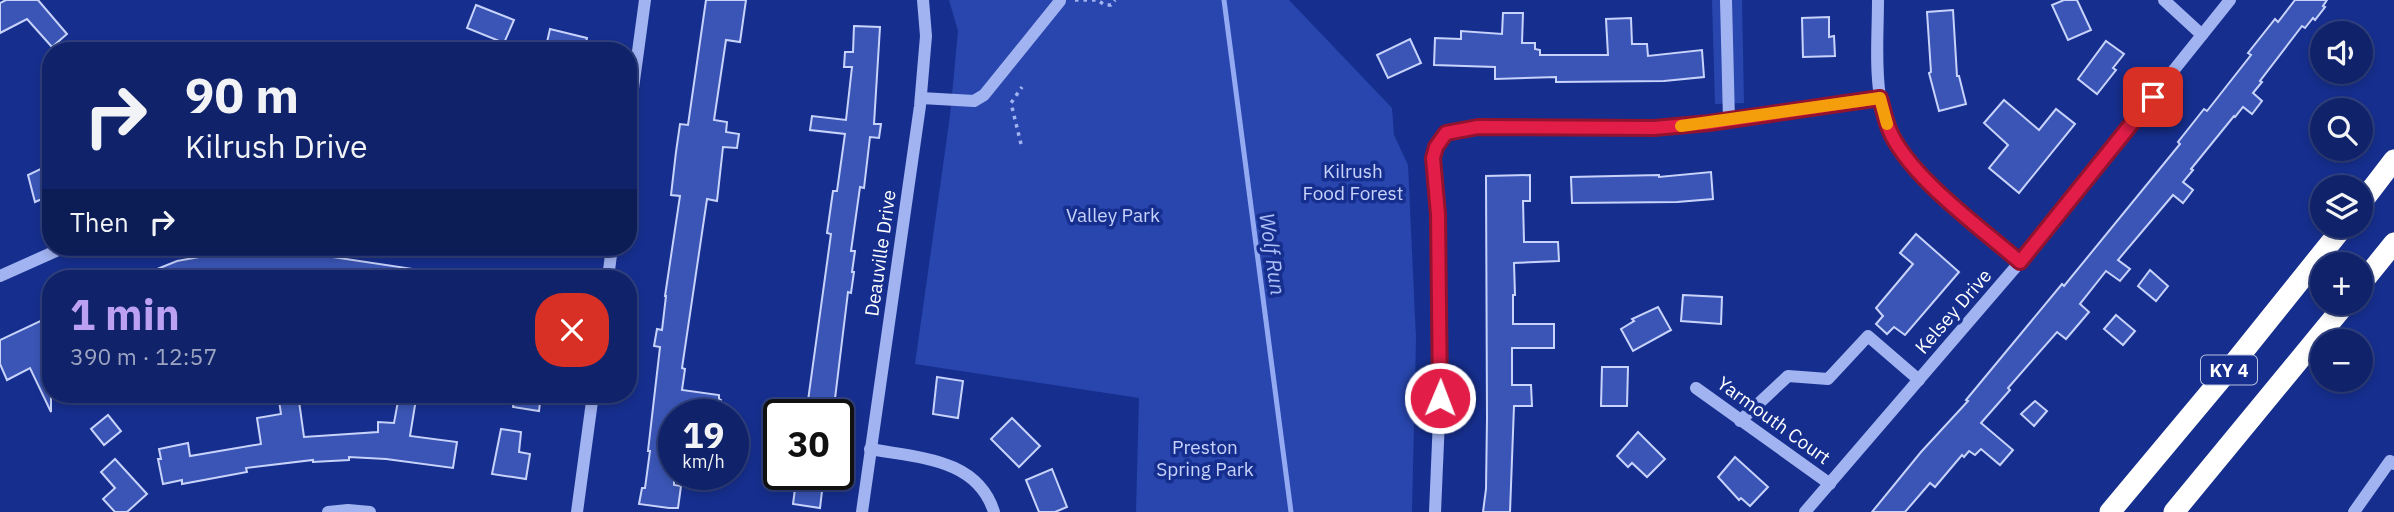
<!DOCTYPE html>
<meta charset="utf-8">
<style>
:root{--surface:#10236a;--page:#1e2f72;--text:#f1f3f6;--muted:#9ca4c1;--line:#30407e;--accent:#bca0f2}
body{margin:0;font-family:"IBM Plex Sans",sans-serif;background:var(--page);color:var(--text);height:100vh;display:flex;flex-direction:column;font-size:26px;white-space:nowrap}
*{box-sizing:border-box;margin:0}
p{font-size:23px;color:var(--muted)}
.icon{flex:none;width:38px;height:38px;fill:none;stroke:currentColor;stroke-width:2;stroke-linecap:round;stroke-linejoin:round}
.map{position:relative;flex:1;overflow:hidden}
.panel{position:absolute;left:42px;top:270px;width:595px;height:133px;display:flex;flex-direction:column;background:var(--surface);border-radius:28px;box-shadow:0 4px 10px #0003,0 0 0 2px var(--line)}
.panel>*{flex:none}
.top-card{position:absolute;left:42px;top:42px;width:595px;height:214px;border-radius:28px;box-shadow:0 4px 10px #0003,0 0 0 2px var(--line);background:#10236a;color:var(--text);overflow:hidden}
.controls{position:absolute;left:2310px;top:21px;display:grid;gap:14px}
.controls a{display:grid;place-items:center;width:63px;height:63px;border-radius:50%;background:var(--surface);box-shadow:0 4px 10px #0003,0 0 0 2px var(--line);font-size:35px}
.speed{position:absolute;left:658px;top:399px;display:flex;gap:14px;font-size:35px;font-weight:700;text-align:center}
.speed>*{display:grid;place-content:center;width:91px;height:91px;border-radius:50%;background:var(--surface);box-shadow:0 4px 10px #0003,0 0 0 2px var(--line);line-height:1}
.speed small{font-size:18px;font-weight:400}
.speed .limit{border:4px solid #111;border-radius:10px;background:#fff;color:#111}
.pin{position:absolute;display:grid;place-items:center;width:60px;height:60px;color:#fff;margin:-30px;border-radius:14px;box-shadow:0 4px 10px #0006}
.me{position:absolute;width:77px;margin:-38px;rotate:1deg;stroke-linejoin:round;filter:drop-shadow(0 0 5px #0008)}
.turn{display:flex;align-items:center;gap:24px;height:147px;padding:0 28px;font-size:32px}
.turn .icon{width:91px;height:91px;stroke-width:2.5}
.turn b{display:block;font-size:49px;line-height:60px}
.then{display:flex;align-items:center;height:66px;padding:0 28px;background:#0003;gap:14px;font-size:26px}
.round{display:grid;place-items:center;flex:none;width:74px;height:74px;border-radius:28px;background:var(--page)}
.head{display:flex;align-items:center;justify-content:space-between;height:119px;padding:0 28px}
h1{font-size:42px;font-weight:700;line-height:52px;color:var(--accent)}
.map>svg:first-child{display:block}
.green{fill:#2846ad}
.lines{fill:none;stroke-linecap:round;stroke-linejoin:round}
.stream{stroke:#93aaf2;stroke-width:5}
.building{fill:#3a55b5;stroke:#c8d3fb;stroke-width:2}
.path{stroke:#a1b3f0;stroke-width:3.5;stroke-dasharray:3.5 5;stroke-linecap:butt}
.minor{stroke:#a1b3f0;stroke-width:12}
.highway{stroke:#fff;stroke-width:21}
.route-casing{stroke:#92132f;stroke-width:18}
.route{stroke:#e11d48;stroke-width:12}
.slow{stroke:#f59e0b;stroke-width:12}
.labels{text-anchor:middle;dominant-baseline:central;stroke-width:7;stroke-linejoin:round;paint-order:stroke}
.shield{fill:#162f8e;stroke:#b9c1dd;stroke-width:2}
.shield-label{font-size:18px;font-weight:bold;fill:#fff}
.park-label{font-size:19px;fill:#c8d3fb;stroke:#162f8e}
.street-label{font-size:19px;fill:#fff;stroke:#162f8e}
.water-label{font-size:21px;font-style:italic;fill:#adbef7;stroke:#162f8e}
</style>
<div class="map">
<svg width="2394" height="512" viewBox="0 0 2394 512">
<rect width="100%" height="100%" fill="#162f8e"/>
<g class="green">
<path d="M 949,0 L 1289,0 L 1392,108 L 1394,135 L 1408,165 L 1416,338 L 1412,512 L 1136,512 L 1139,398 L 915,364 L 950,116 L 958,31 Z"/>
<path d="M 1712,0 L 1742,0 L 1744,103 L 1715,104 Z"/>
</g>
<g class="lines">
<path class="stream" d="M 1224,0 L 1291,512"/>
</g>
<g class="building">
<path d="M 6,0 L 38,0 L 67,34 L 52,47 L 27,19 L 0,33 L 0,3 Z"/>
<path d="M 706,0 L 746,0 L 740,42 L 726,40 L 714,120 L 727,122 L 726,132 L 739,134 L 737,148 L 723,147 L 717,201 L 707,199 L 682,368 L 685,369 L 682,390 L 719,395 L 719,399 L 721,400 L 719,415 L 674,411 L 674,485 L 681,486 L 678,508 L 669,508 L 639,504 L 642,488 L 645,488 L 650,451 L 648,451 L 660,347 L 654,346 L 657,329 L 662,330 L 666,296 L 665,296 L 680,196 L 671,195 L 676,152 L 680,124 L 688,125 Z"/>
<path d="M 2064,0 L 2077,0 L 2091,30 L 2068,40 L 2052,5 Z"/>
<path d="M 2295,0 L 2327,0 L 2323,6 L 2325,7 L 2315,20 L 2313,18 L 2305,28 L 2302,26 L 2260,81 L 2262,82 L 2253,93 L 2262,101 L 2252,114 L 2243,107 L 2235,117 L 2234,116 L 2191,169 L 2193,170 L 2183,182 L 2193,190 L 2183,203 L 2173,195 L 2118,260 L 2130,269 L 2120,281 L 2106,271 L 2080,304 L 2089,312 L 2066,339 L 2057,332 L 2008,388 L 2010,390 L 1981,423 L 2013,450 L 2000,465 L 1981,449 L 1975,455 L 1969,451 L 1964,457 L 1962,455 L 1935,487 L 1930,483 L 1905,512 L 1872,512 L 1921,452 L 1968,401 L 1966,400 L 2062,284 L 2064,286 L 2180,144 L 2178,142 L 2204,109 L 2207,111 L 2251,55 L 2248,53 L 2275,19 L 2278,22 Z"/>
<path d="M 476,5 L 514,20 L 504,43 L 467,28 Z"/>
<path d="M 1953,10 L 1957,76 L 1959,76 L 1966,104 L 1939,111 L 1929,73 L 1931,72 L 1927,12 Z"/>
<path d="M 1503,13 L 1523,13 L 1522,43 L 1535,43 L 1535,49 L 1540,50 L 1540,55 L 1608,55 L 1606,19 L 1631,18 L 1632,44 L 1647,44 L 1648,56 L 1702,50 L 1704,77 L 1664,81 L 1556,82 L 1556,77 L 1495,79 L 1495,67 L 1434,65 L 1435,38 L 1461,39 L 1461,31 L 1502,34 Z"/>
<path d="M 1829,17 L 1829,37 L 1834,36 L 1835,56 L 1803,57 L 1802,18 Z"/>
<path d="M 854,26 L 880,27 L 874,124 L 881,124 L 879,138 L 870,137 L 864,188 L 860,187 L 851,251 L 855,251 L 852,272 L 854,272 L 851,293 L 848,292 L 833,415 L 806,415 L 831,234 L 827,233 L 833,191 L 837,191 L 845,134 L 810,130 L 812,116 L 846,120 L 852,67 L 844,67 L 845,52 L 853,52 Z"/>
<path d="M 550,29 L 587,38 L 584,51 L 545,51 Z"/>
<path d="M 1410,39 L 1421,63 L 1388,78 L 1377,55 Z"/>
<path d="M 2106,41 L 2124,54 L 2113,68 L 2116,70 L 2097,94 L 2078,79 Z"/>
<path d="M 2004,100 L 2039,130 L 2056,109 L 2075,124 L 2019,193 L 1989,168 L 2008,145 L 1984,123 Z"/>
<path d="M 51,164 L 51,195 L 35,202 L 28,175 Z"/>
<path d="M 1711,172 L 1713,199 L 1677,202 L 1572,203 L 1571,177 L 1659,175 L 1659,177 Z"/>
<path d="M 1530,175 L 1530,201 L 1523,201 L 1524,242 L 1558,242 L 1559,261 L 1514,263 L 1515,295 L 1513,295 L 1513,324 L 1554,324 L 1554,348 L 1512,348 L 1512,385 L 1531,385 L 1532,406 L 1514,406 L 1510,512 L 1483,512 L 1486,489 L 1487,418 L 1486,176 Z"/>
<path d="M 1916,234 L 1959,272 L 1905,335 L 1894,327 L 1887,334 L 1876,324 L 1883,316 L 1876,308 L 1913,264 L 1900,253 Z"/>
<path d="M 227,252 L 296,252 L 326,256 L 413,269 L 412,278 L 301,278 L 272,274 L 272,277 L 135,278 L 177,261 Z"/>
<path d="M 2150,270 L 2168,286 L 2156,301 L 2138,286 Z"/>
<path d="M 1683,295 L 1722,297 L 1721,324 L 1681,321 Z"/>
<path d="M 1658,307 L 1671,330 L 1633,351 L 1621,329 L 1634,321 L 1632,319 Z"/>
<path d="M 2116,315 L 2135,331 L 2123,345 L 2104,329 Z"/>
<path d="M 51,316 L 51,412 L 30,368 L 7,380 L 0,364 L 0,340 Z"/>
<path d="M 1602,367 L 1628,367 L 1627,406 L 1601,406 Z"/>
<path d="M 937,377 L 963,381 L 958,418 L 933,414 Z"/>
<path d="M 278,394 L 298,394 L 304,437 L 378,432 L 378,422 L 394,423 L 399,396 L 416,399 L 410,436 L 457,442 L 453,468 L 386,459 L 349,457 L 349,460 L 313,462 L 313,460 L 246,468 L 247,472 L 182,484 L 182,480 L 163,484 L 158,459 L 161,459 L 159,449 L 188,443 L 190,456 L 261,444 L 257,418 L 281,414 Z"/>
<path d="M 515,394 L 541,394 L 539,411 L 513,407 Z"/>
<path d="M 2035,401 L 2047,411 L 2034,426 L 2021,414 Z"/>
<path d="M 108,415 L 121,431 L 104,445 L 91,429 Z"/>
<path d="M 1012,418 L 1040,446 L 1019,467 L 991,439 Z"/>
<path d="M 501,429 L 521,432 L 519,452 L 530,454 L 526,479 L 492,474 Z"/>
<path d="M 1638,432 L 1665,459 L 1647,477 L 1632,463 L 1628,467 L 1617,456 Z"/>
<path d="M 1735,457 L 1768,487 L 1750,506 L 1741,498 L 1739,500 L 1718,477 Z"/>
<path d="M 115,459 L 147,494 L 127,512 L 115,512 L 103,499 L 115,488 L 101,472 Z"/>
<path d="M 1052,469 L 1067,507 L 1055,512 L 1039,512 L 1026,480 Z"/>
<path d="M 797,474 L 824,474 L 820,508 L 793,504 Z"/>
</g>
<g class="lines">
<g class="path">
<path d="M 1075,0 L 1097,0 L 1105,5 L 1111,5 L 1115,0"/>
<path d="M 1021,144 L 1011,103 L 1022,87"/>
</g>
<g class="minor">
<path d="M 1726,0 L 1729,120"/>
<path d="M 1878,0 C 1878,32 1875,66 1880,97 C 1888,163 1972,220 2020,262"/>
<path d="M 2164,0 L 2202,35"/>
<path d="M 921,98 L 974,101 L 984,95 L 1060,1"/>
<path d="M 628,125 L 645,0"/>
<path d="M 0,276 L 65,247"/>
<path d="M 608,278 L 612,247"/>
<path d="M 1696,388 L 1830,484"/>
<path d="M 1740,421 L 1788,376 L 1828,379 L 1868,336 L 1919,380"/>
<path d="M 870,449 C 918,458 977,458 994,512"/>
<path d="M 328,512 L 348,510 L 370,512"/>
<path d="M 577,512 L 593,394"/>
<path d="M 862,512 L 920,106 L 926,36 L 923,0"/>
<path d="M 1435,512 L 1441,373 L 1438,214 L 1433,158 L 1436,147 L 1446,133 L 1478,127 L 1654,128 L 1709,123 L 1880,98"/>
<path d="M 1805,512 L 2020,262 L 2230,0"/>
<path d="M 2354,512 L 2390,461 L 2394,464"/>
</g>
<g class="highway">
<path d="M 2361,203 L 2394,160"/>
<path d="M 2361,284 L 2394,243"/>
<path d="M 2110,512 L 2222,378 L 2344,226"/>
<path d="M 2174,512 L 2346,303"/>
</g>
</g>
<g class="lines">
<g class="route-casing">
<path id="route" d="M 1440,398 L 1438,214 L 1433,158 L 1436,147 L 1446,133 L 1478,127 L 1654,128 L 1709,123 L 1880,98 C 1883,108 1885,119 1889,129 C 1908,176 1981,228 2020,262 L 2153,97"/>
</g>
<use href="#route" class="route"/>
<path class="slow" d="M 1681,126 L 1880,98 L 1887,124"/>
</g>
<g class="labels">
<rect class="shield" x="2201" y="355.5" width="56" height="29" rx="5"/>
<g class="shield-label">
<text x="2229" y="370">KY 4</text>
</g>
<g class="park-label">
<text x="1353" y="171">Kilrush<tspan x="1353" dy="22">Food Forest</tspan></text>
<text x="1113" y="215">Valley Park</text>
<text x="1205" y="447">Preston<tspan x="1205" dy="22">Spring Park</tspan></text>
</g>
<g class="street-label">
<text transform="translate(880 253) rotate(-82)">Deauville Drive</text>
<text transform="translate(1953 311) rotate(-49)">Kelsey Drive</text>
<text transform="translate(1774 420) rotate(36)">Yarmouth Court</text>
</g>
<g class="water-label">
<text transform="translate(1273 254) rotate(82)">Wolf Run</text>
</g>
</g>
</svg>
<div class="controls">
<a><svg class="icon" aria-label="sound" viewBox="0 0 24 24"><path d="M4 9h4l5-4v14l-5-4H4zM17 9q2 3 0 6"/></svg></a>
<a><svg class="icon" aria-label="search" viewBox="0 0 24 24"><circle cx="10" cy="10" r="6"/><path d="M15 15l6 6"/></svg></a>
<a><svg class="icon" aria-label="layers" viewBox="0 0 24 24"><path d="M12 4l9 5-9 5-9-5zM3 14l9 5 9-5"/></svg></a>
<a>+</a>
<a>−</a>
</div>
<div class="speed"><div>19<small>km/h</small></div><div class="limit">30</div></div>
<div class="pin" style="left:2153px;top:97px;background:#d93025"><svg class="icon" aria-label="arrive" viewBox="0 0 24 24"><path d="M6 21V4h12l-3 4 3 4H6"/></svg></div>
<svg class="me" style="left:1440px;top:398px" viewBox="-20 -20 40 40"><circle r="17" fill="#e11d48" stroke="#fff" stroke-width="3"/><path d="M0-11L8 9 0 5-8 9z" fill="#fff"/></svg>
<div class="top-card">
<div class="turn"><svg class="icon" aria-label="right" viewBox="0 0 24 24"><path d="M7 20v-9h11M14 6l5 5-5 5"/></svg><div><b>90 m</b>Kilrush Drive</div></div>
<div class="then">Then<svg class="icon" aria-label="right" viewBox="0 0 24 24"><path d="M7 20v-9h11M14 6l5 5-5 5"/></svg></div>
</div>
<section class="panel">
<div class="head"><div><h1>1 min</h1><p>390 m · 12:57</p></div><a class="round" style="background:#d93025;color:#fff"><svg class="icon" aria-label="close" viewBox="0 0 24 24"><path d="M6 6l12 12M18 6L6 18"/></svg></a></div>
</section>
</div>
